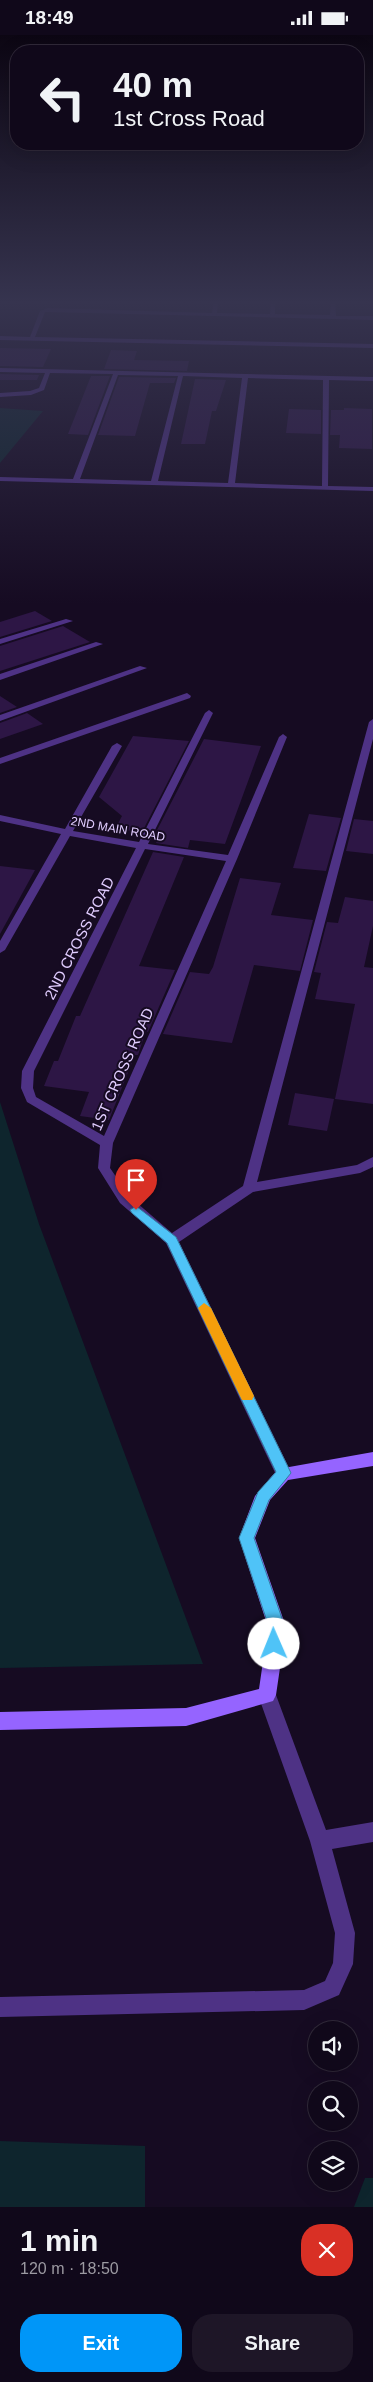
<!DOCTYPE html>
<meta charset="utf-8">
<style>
:root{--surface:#10081a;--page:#1e1627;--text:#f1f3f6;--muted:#9c9aa2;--line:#302939;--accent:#0096f8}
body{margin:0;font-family:Helvetica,sans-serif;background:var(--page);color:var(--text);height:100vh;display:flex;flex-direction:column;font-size:19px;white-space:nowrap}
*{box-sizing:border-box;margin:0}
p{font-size:16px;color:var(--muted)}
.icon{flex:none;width:28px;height:28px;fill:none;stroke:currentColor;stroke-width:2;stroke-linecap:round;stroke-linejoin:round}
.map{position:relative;height:2172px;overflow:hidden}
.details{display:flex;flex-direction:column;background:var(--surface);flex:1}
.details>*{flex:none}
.hud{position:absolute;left:10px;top:10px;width:354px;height:105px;border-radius:20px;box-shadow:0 5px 20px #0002,0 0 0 1px var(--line);background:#10081a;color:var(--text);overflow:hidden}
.controls{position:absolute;left:308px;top:1986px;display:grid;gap:10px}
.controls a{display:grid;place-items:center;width:50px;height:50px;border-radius:50%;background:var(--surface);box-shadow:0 5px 20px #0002,0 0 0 1px var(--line);font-size:25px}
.pin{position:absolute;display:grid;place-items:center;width:42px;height:42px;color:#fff;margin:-51px -21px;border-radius:50% 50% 50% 0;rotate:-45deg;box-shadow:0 0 5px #0007}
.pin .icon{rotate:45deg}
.me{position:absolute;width:55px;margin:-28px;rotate:359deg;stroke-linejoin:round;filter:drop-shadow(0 0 4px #0008)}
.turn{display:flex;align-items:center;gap:18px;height:105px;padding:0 20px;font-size:22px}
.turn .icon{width:65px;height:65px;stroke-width:2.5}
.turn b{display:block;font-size:35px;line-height:42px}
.round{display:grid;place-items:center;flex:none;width:52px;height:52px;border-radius:20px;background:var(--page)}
.head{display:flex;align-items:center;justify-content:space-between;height:85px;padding:0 20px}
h1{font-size:30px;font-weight:700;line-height:38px}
.button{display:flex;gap:10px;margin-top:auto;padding:10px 20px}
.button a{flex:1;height:58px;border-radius:20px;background:var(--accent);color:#fff;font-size:20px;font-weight:700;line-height:58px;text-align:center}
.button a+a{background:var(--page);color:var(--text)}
.status{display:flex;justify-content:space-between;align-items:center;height:35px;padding:0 25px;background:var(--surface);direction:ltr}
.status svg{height:14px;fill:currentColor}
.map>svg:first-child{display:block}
.green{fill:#0e252d}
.building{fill:#2d1645}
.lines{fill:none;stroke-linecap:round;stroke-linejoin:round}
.street{fill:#4e3285;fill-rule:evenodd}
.secondary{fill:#9564ff;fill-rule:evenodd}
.route{fill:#4fc3f7;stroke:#337fa1}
.slow{fill:#f59e0b}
.labels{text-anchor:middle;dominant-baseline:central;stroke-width:4;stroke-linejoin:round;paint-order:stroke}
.far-street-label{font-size:12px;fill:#e1cdff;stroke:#160b22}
.street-label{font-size:15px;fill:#e1cdff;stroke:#160b22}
</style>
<div class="status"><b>18:49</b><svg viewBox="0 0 49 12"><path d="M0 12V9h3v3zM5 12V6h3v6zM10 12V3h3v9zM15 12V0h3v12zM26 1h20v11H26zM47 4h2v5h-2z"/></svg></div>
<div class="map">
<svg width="373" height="2172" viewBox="0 0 373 2172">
<rect width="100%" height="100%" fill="#160b22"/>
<g class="green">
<path d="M 0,373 L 43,376 L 0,428 Z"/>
<path d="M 0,1067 L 39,1189 L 203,1629 L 0,1633 Z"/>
<path d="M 0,2106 L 145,2111 L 145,2172 L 0,2172 Z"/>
<path d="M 365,2143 L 373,2143 L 373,2172 L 354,2172 Z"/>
</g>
<g class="building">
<path d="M 0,313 L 51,314 L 43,332 L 0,331 Z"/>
<path d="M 111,315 L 137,316 L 134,325 L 189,326 L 187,336 L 104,334 Z"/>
<path d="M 0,339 L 39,340 L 37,345 L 0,345 Z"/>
<path d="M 91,341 L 110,341 L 88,400 L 68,399 Z"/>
<path d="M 119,342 L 176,343 L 174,348 L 150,348 L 135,401 L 98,400 Z"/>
<path d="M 195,344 L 226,345 L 216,376 L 212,376 L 205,409 L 181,409 Z"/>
<path d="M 344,373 L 372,374 L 372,414 L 339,413 L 340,400 L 330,400 L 331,375 L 344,375 Z"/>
<path d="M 289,374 L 321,375 L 321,399 L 286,398 Z"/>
<path d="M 35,576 L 52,586 L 0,602 L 0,587 Z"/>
<path d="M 63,591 L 90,607 L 0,636 L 0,611 Z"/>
<path d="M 0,661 L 17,672 L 0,678 Z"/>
<path d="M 27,678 L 43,689 L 0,704 L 0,688 Z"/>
<path d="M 133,701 L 189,706 L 142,797 L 115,794 L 122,781 L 99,762 Z"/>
<path d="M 204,704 L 261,711 L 225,809 L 190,805 L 188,813 L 156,808 L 160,799 L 155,799 Z"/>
<path d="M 309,779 L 341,783 L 326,836 L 293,833 Z"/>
<path d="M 354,784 L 373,786 L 373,819 L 346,816 Z"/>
<path d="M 153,817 L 184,822 L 139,931 L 175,935 L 148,997 L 146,996 L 138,1020 L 135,1020 L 109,1085 L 80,1081 L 89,1057 L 44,1051 L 54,1026 L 58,1026 L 76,981 L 80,981 Z"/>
<path d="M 0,831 L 35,835 L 0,899 Z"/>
<path d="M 240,843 L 281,848 L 271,880 L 313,885 L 300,936 L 254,930 L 232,1008 L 163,999 L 190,937 L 209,939 L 213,932 Z"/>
<path d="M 345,862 L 373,866 L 373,891 L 364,932 L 373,933 L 373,1069 L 335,1064 L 355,969 L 315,964 L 321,938 L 314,937 L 327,887 L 338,888 Z"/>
<path d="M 295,1058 L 334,1064 L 327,1096 L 288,1090 Z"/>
</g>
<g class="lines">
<g class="street">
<path d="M 214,265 L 218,265 L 217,278 L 270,279 L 271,265 L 275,265 L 275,279 L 330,280 L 331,265 L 335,265 L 336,281 L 373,281 L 373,285 L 48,277 L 45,277 L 35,302 L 373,309 L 373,313 L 0,305 L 0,301 L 30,302 L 40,276 L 48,273 L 212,278 Z"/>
<path d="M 0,333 L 373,342 L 373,346 L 329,345 L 328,451 L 373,452 L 373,456 L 0,446 L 0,442 L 73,444 L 113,339 L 50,338 L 44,355 L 31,360 L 0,362 L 0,358 L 30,356 L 39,353 L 45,338 L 0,337 ZM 118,340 L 178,341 L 151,446 L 80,444 ZM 183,341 L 242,343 L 228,448 L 158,446 ZM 248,343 L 323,345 L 322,451 L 235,448 Z"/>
<path d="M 66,584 L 73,586 L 0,609 L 0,604 Z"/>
<path d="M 96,607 L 103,609 L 0,645 L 0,639 Z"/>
<path d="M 140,631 L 147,633 L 0,686 L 0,680 Z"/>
<path d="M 187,658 L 191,661 L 190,663 L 0,729 L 0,723 Z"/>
<path d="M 209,675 L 213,678 L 148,809 L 228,820 L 279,702 L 283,699 L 287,702 L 237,824 L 113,1108 L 110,1133 L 130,1162 L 172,1198 L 243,1151 L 369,687 L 373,684 L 373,704 L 257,1147 L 357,1130 L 373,1122 L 373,1132 L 360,1138 L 253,1157 L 179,1207 L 292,1439 L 290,1444 L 284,1446 L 278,1444 L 166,1208 L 120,1168 L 98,1133 L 100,1110 L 27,1067 L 21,1053 L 22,1036 L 136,813 L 70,801 L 5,915 L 0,918 L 0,906 L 61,799 L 0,786 L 0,780 L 65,794 L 112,711 L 117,708 L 122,711 L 73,796 L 139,807 L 205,678 ZM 145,814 L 226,826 L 104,1101 L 36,1062 L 33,1053 L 34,1036 Z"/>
<path d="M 267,1652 L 273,1654 L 276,1660 L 326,1795 L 373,1787 L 373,1807 L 332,1814 L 355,1898 L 353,1929 L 339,1960 L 304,1975 L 0,1982 L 0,1962 L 304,1955 L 325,1946 L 333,1928 L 335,1898 L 310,1806 L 258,1660 L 261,1654 Z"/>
</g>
<path class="secondary" d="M 373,1417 L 373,1431 L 288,1445 L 270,1465 L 255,1503 L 286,1592 L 276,1660 L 273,1666 L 186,1691 L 0,1695 L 0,1677 L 186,1673 L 259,1654 L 268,1592 L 239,1503 L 255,1461 L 278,1434 Z"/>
</g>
<linearGradient id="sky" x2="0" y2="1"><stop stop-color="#0c0613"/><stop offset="0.47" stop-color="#36344f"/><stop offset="1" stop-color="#36344f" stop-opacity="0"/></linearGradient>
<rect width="373" height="569" fill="url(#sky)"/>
<path class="route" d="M 136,1171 L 176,1202 L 291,1438 L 269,1465 L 254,1503 L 285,1592 L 280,1614 L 274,1616 L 269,1614 L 267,1609 L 269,1592 L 239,1503 L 258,1457 L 276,1437 L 167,1208 L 132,1178 L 130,1175 Z"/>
<path class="slow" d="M 204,1268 L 211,1273 L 254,1361 L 252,1365 L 242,1365 L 240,1361 L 198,1273 Z"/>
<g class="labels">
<g class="far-street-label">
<text transform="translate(118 794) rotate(10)">2ND MAIN ROAD</text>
</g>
<g class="street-label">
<text transform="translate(79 903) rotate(-63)">2ND CROSS ROAD</text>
<text transform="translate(122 1034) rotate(-66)">1ST CROSS ROAD</text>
</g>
</g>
</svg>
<div class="controls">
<a><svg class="icon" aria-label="sound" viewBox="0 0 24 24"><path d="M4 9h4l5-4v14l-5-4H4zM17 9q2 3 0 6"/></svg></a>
<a><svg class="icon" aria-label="search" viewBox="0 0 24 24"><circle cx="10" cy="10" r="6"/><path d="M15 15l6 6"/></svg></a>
<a><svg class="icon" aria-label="layers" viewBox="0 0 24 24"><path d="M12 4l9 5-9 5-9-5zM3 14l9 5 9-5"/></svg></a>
</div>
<div class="pin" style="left:136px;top:1175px;background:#d93025"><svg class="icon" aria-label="arrive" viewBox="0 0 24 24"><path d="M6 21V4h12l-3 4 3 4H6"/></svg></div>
<svg class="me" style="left:274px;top:1609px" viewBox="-20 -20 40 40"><circle r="19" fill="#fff"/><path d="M0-13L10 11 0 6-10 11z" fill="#4fc3f7"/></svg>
<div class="hud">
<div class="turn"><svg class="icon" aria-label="left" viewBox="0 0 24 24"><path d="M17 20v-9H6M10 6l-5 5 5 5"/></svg><div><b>40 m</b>1st Cross Road</div></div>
</div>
</div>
<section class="details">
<div class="head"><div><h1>1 min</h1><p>120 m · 18:50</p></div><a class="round" style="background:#d93025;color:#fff"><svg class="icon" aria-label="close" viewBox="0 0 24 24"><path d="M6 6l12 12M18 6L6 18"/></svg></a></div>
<div class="button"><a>Exit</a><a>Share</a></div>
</section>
